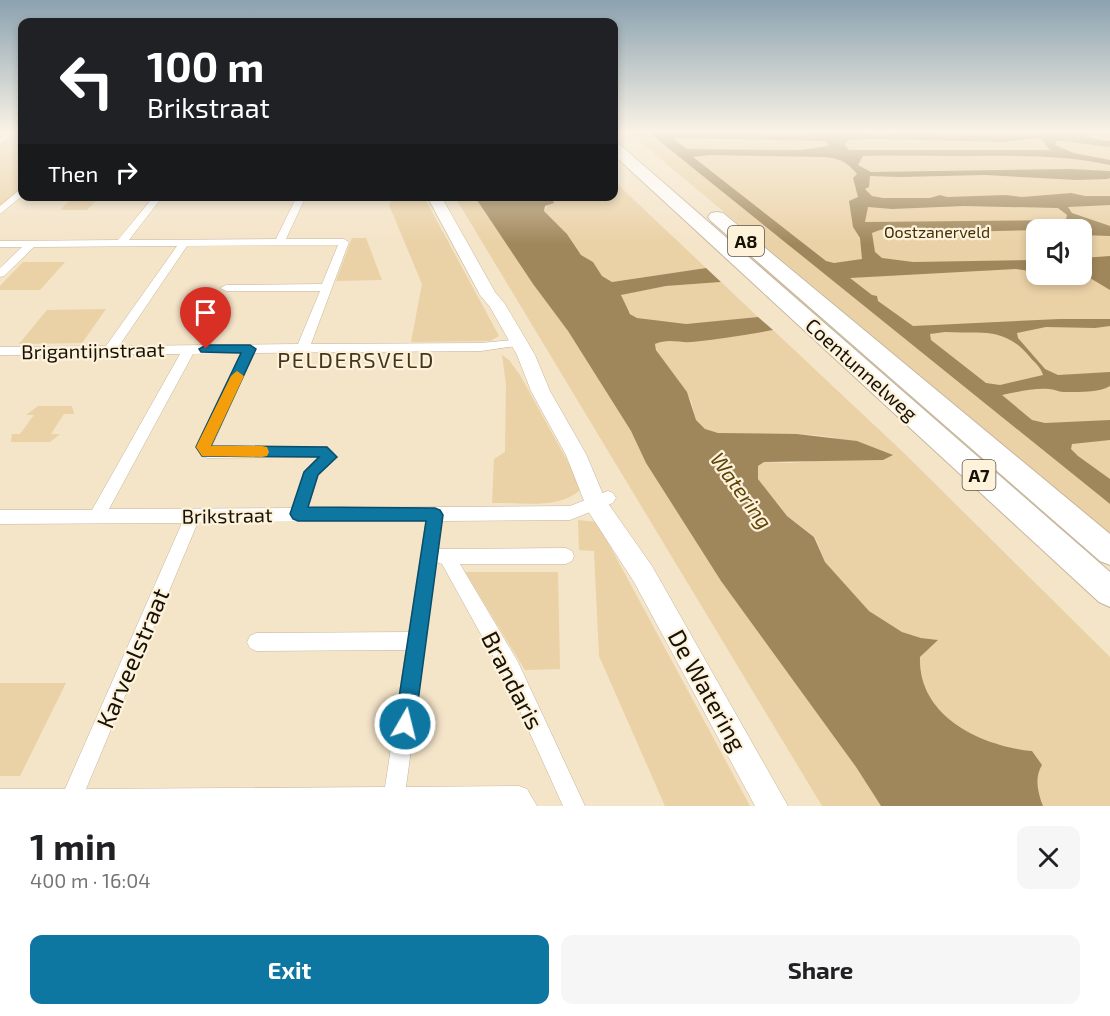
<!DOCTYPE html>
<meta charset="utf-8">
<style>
:root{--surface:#fff;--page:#f6f6f6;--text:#202124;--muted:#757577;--accent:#0d76a1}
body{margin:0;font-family:"Exo 2",sans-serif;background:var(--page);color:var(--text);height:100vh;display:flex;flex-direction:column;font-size:22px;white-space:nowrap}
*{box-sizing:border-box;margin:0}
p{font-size:20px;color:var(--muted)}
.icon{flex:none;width:33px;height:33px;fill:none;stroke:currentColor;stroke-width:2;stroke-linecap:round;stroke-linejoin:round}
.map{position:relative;height:806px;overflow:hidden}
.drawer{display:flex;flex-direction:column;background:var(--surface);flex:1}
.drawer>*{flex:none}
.guide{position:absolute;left:18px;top:18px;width:600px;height:183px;border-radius:12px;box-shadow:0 3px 9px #0003;background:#202124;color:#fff;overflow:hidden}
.buttons{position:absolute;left:1026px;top:219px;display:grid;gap:12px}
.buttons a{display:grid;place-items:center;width:66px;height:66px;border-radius:12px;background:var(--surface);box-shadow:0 3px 9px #0003;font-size:30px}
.pin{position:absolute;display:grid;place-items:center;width:51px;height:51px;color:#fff;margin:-62px -26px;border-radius:50% 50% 50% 0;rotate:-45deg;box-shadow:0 0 6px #0007}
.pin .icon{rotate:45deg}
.me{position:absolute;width:66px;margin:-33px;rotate:8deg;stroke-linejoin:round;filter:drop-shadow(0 0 4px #0008)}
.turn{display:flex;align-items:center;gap:21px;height:126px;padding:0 30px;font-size:27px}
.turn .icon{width:78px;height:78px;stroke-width:2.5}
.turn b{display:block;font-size:42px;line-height:51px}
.then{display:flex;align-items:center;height:57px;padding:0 30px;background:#0003;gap:12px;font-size:22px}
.round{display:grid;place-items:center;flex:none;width:63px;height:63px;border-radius:12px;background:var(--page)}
.summary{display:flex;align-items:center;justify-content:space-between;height:102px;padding:0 30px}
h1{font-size:36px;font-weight:700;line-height:45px}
.primary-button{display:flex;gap:12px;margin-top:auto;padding:12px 30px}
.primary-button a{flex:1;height:69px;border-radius:12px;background:var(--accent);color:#fff;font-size:24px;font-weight:700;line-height:69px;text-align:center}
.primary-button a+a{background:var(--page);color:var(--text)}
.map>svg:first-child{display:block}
.green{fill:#ead1a6;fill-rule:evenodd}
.water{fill:#a0875b;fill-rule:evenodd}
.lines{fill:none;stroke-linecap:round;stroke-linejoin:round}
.minor-casing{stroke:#c5b59b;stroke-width:1}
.tertiary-casing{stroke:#c5b59b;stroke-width:2}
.secondary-casing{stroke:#c5b59b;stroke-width:1}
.motorway-casing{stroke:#c5b59b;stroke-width:2}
.minor{fill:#fff;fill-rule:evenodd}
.tertiary{fill:#fff;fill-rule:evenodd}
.secondary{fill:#fff;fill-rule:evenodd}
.motorway{fill:#fff;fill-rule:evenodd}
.route{fill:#0d76a1;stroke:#084d69;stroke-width:1.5}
.slow{fill:#f59e0b}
.labels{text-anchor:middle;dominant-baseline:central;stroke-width:4.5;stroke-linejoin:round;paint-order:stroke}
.far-park-label{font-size:16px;fill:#412f09;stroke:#fef2db}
.shield{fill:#fef2db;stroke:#5c5547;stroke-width:1.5}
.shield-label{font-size:18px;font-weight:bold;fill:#171208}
.street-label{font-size:20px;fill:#171208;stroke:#fef2db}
.water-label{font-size:21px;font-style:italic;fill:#5d4308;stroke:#fef2db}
.quarter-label{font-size:22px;letter-spacing:1.5px;fill:#43361f;stroke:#fef2db}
.near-street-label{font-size:24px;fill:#171208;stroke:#fef2db}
</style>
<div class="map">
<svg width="1110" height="806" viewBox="0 0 1110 806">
<rect width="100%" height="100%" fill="#f4e4c8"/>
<g class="green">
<path d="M 16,131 L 22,131 L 22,187 L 0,208 L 0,142 Z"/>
<path d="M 627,131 L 647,131 L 1110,504 L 1110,534 Z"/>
<path d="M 652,131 L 1110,131 L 1110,494 ZM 1036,230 L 1082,230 L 1082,274 L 1036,274 Z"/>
<path d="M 614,181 L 706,268 L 612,282 L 602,276 L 593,262 L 581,255 L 567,234 L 544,211 L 553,200 L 543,197 L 614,196 Z"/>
<path d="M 74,196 L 100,196 L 100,197 L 87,210 L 60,210 Z"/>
<path d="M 392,197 L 424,197 L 499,336 L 490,341 L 411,342 L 422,284 L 389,205 Z"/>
<path d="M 455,197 L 475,197 L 533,284 L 568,331 L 631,431 L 646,463 L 721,581 L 856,767 L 881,806 L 822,806 Z"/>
<path d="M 352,238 L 366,238 L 382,280 L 336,281 Z"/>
<path d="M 23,262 L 65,262 L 40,290 L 0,290 L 0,286 Z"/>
<path d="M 721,282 L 758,317 C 727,320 663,331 635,317 C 628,313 625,305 620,299 L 623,294 L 666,286 Z"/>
<path d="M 106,309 L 82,343 L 19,344 L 47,310 Z"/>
<path d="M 773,330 L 905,454 L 1110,657 L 1110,806 L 1043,806 C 1038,793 1034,778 1041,765 L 1032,751 C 982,746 918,717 920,657 L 937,640 L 921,638 L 902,632 L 869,611 L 825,562 L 815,537 L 787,516 L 758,479 L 758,466 L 764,462 L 790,463 L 892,455 C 860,442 833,435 798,434 C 776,433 719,440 702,427 C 690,417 696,410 690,399 C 681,381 666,366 656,349 L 655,344 L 664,340 L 687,342 Z"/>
<path d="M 502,355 L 509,360 L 520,375 L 580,484 L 580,490 C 558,510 520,502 492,503 L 494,459 L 505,452 L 506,384 Z"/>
<path d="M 38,406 L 72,406 L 74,414 L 64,414 L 51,434 L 60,434 L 50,442 L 11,442 L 12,434 L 20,434 L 34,415 L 26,415 Z"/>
<path d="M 578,520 L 597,522 L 750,806 L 665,806 L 599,656 L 594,551 L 579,550 Z"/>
<path d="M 465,572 L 558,572 L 560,669 L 525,670 Z"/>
<path d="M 66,683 L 20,776 L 0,776 L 0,683 Z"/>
</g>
<g class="water">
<path d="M 647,131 L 722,134 L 746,131 L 757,135 L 808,135 L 828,131 L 873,135 L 920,134 L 921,131 L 938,135 L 1012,135 L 1065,134 L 1079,131 L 1092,138 L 1110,141 L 1110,147 L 1062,141 L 1056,141 L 1055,145 L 1074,153 L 1110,160 L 1110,165 C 1062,154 1012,156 963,156 C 930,156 897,155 863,156 L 858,165 L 871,172 L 1070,169 L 1110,171 L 1110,178 L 1108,179 L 1077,180 L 985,175 L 901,177 L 870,176 L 869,187 L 865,189 L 872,196 L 883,198 L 930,198 L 940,195 L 947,197 L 1006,195 L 1022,197 L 1071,193 L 1085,196 L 1110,196 L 1110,205 L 1068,207 L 1072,213 L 1110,226 L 1110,236 L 1082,235 L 1082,230 C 1045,230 1010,230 974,232 C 945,234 897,220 872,233 L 875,252 L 882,258 L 913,262 L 1036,260 L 1036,272 L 1016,269 L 850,278 L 872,295 L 877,296 L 878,301 L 913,326 L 1059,319 L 1110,319 L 1110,326 L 1095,328 L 1046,327 L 1017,333 L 1018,338 L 1045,369 L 1058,375 L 1110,372 L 1110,386 C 1099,393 1078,392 1063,392 C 1059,392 1054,389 1049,389 C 1033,388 1018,392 1002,395 L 1032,420 L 1045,423 L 1110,420 L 1110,440 L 1072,444 L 1071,449 L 1078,456 L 1110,479 L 1110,504 ZM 673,138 L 821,141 L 827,142 L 828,146 L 801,150 L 687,149 ZM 1037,138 L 1042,140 L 1050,150 L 849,150 L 844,144 L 850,140 L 873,139 L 1004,142 ZM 710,155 L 825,157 C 841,159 847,162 857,174 L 853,178 L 858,197 L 849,201 L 853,227 L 860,238 L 862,259 L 834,263 L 826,261 L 693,157 ZM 964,206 L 1058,208 L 1067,215 L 1066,220 L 865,222 L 868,207 L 892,209 ZM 945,332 C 981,334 1004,326 1029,356 C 1034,362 1041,367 1043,375 L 1000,385 L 986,383 L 931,340 L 930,334 Z"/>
<path d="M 543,197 L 553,200 L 554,203 L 545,206 L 544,211 L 567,234 L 581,255 L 593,262 L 602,276 L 612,282 L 706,268 L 721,282 L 666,286 L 621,295 L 630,314 L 637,318 L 686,324 L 758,317 L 773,330 C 746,335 719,339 692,342 C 678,343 669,338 655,344 L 656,350 L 687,392 L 696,420 L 705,429 L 718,433 L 797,434 L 857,441 L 893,455 L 883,460 L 764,462 L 758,466 L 758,479 L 787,516 L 814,537 L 825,562 L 869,611 L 902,632 L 921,638 L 938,640 L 920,657 C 918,717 982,746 1032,751 L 1042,765 C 1034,778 1038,793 1043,806 L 881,806 L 856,767 L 721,581 L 646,463 L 631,431 L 568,331 L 533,284 L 475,197 Z"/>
<path d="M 1110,256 L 1110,290 L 1090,278 L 1071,275 L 1082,274 L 1082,258 Z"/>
</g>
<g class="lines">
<g class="minor-casing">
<g id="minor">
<path d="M 22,188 L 22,196 L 0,214 L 0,206 Z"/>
<path d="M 154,196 L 163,196 L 129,240 L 276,239 L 297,196 L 306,196 L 286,239 L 344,239 L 349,242 L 311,344 L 481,343 L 523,339 L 525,342 L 523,345 L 481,351 L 254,353 L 212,446 L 327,447 L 337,457 L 318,475 L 308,508 L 570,506 L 608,491 L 613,493 L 616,498 L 613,503 L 570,520 L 442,521 L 438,549 L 566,548 L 572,551 L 574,556 L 572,561 L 566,564 L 460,564 L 518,662 L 585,806 L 563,806 L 504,676 L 442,564 L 436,562 L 406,787 L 519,786 L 527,789 L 537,806 L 0,806 L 0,789 L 65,789 L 182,523 L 0,524 L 0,510 L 92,510 L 180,354 L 0,355 L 0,347 L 106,346 L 177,246 L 34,247 L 4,276 L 0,277 L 0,268 L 22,247 L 0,247 L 0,241 L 118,240 ZM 338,245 L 322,284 L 226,285 L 220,288 L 226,291 L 320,291 L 298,344 L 119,346 L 187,246 ZM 242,353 L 197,447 L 202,456 L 207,458 L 319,457 L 307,468 L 292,508 L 109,509 L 193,354 ZM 426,521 L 409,632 L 256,633 L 250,636 L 247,642 L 250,648 L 256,651 L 406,650 L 385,787 L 86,789 L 198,522 Z"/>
</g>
</g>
<g class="tertiary-casing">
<path id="tertiary" d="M 7,131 L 19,131 L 0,144 L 0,136 Z"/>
</g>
<g class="secondary-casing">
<path id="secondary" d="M 427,196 L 441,196 L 495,292 L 505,304 L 535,355 L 550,391 L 586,454 L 605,499 L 652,566 L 788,806 L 755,806 L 634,582 L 588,511 L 566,455 L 531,391 L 517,355 L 490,307 L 480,295 Z"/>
</g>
<g class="motorway-casing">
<g id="motorway">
<path d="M 614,143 L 619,144 L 1110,572 L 1110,607 L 1099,602 L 614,155 Z"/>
<path d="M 717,212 L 723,213 L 1110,534 L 1110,565 L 1100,561 L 711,221 L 708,217 L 711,213 Z"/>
</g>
</g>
<use href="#minor" class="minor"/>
<use href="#tertiary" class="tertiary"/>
<use href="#secondary" class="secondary"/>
<use href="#motorway" class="motorway"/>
</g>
<linearGradient id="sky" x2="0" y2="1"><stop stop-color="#8ba2b0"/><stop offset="0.54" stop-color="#faf3e6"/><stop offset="1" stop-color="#faf3e6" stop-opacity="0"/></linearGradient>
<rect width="1110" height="244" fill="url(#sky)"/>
<path class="route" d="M 206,345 L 250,345 L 256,349 L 211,446 L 327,447 L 337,457 L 318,475 L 308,507 L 435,508 L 440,510 L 443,515 L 415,724 L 412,731 L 405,734 L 398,731 L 395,724 L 426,521 L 298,521 L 293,519 L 290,514 L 304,472 L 319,457 L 202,456 L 196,447 L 241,353 L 201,352 L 199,349 Z"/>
<path class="slow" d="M 237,371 L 244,376 L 211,446 L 262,446 L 267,447 L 269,452 L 267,456 L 262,457 L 202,456 L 196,447 L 231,376 Z"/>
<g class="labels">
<g class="far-park-label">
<text x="937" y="231">Oostzanerveld</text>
</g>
<g class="shield">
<rect x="728" y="226" width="36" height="30" rx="4.5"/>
<rect x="962.5" y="460" width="33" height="30" rx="4.5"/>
</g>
<g class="shield-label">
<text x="746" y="241">A8</text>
<text x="979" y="475">A7</text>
</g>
<g class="street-label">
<text transform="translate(93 350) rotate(-1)">Brigantijnstraat</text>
<text transform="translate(862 369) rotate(42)">Coentunnelweg</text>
<text transform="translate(227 515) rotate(-1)">Brikstraat</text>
</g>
<g class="water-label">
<text transform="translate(742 490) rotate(54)">Watering</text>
</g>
<g class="quarter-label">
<text x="356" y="359">PELDERSVELD</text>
</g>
<g class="near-street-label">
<text transform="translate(132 658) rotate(-67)">Karveelstraat</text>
<text transform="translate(513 680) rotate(63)">Brandaris</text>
<text transform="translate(708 690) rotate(61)">De Watering</text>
</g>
</g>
</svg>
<div class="buttons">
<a><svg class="icon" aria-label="sound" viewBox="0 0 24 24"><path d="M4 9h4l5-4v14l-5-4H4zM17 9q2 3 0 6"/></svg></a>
</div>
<div class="pin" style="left:206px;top:349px;background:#d93025"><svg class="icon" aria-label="arrive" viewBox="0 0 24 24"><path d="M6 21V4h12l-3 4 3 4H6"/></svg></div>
<svg class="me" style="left:405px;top:724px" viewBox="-20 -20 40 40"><circle r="17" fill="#0d76a1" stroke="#fff" stroke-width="3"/><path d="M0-11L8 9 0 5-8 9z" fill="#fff"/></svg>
<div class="guide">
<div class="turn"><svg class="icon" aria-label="left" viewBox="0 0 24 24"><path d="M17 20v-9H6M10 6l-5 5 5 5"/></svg><div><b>100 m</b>Brikstraat</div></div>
<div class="then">Then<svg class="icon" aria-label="right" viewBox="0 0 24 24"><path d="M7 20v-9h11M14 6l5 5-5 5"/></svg></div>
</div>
</div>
<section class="drawer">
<div class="summary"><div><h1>1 min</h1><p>400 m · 16:04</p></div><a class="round"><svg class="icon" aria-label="close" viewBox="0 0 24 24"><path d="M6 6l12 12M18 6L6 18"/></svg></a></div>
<div class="primary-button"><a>Exit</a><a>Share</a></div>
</section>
